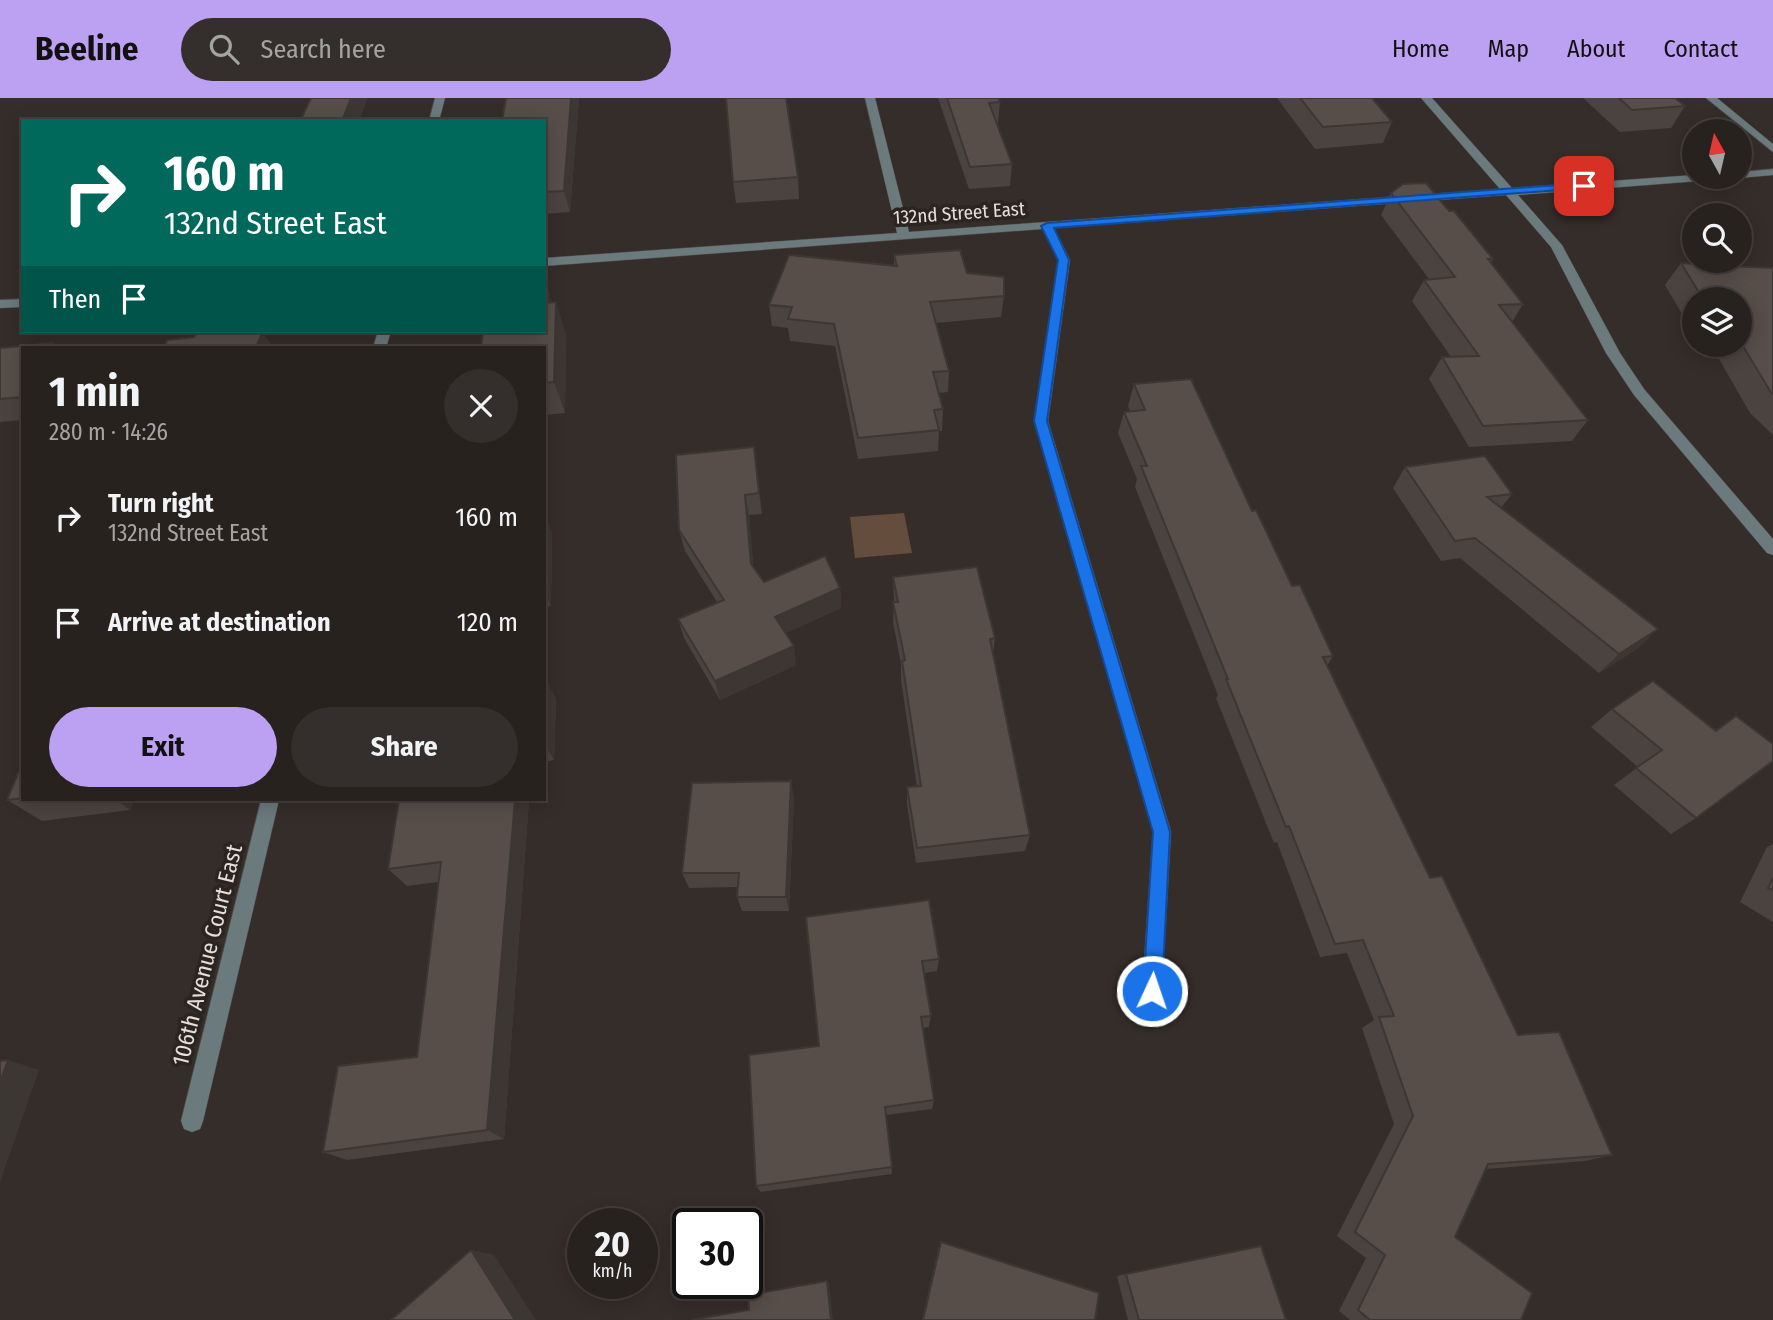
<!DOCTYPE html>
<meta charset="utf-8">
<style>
:root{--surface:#28221f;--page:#342f2c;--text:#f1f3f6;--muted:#a5a4a4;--line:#443f3d;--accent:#bca0f2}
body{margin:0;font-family:"Fira Sans Condensed",sans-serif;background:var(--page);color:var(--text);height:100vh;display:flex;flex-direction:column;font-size:26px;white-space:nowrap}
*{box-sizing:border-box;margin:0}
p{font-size:23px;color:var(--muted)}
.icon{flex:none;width:38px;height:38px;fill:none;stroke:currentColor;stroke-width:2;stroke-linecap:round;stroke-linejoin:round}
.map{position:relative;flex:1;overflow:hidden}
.sheet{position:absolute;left:21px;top:248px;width:525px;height:455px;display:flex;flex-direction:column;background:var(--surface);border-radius:0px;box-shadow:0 4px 18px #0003,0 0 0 2px var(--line)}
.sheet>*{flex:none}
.guide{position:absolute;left:21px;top:21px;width:525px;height:214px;border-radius:0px;box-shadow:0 4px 18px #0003,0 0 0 2px var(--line);background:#00695c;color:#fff;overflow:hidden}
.needle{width:46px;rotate:352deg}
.buttons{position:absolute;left:1682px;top:21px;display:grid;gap:14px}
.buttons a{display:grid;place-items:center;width:70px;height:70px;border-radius:50%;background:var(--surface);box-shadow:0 4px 18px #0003,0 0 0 2px var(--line);font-size:35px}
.speed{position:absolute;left:567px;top:1110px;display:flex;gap:14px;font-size:35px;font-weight:700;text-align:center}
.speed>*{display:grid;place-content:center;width:91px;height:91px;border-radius:50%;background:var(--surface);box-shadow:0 4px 18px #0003,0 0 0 2px var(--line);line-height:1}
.speed small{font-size:18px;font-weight:400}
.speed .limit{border:4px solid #111;border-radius:10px;background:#fff;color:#111}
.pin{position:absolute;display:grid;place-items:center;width:60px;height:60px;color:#fff;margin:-30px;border-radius:14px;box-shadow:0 4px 10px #0006}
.me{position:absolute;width:77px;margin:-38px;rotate:3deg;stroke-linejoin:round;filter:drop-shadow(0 0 5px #0008)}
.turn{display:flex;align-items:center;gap:24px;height:147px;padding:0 28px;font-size:32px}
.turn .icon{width:91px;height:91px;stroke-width:2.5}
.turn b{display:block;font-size:49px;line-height:60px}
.then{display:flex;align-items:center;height:66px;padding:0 28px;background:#0003;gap:14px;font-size:26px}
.round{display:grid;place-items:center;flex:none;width:74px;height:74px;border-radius:37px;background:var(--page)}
.overview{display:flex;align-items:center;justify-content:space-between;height:119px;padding:0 28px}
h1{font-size:42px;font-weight:700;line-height:52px}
.action{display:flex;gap:14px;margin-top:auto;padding:14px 28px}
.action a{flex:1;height:80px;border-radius:42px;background:var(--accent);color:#111;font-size:28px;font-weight:700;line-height:80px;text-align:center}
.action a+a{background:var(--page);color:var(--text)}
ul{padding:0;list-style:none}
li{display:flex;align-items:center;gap:21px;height:105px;padding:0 28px}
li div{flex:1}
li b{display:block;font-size:26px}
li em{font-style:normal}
header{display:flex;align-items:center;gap:42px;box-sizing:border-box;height:98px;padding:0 35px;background:var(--accent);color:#111}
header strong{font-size:33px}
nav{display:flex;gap:38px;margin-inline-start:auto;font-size:24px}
.search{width:490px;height:63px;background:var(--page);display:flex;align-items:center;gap:18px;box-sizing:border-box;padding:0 24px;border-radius:38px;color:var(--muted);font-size:26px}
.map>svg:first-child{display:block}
.green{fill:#654d3e}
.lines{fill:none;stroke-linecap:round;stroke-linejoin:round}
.minor-casing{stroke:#514946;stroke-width:1}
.minor{fill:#6a7a7d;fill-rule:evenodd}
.wall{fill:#4b433f}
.shaded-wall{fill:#3d3733}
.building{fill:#574e49;stroke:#3d3733;stroke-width:2}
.route{fill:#1a73e8;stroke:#114b97;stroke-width:2}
.labels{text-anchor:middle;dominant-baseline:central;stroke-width:7;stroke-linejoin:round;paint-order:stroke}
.far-street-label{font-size:19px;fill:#e5dfdc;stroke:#2b241f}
.street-label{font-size:23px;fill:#e5dfdc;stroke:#2b241f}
</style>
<header>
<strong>Beeline</strong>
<div class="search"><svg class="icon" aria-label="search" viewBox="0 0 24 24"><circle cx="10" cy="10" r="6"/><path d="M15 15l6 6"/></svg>Search here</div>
<nav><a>Home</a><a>Map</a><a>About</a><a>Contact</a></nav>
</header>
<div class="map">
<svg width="1773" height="1222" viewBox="0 0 1773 1222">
<rect width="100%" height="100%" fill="#352d29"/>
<path class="green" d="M 904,415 L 912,455 L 855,460 L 850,419 Z"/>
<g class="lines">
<g class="minor-casing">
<g id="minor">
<path d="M 435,0 L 445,0 L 439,23 L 429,23 Z"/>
<path d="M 865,0 L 875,0 L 909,134 L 1500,91 L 1421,0 L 1432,0 L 1512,90 L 1694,77 L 1717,79 L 1712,82 L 1518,97 L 1562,147 L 1620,255 L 1644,291 L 1773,441 L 1773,457 L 1767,455 L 1634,297 L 1606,255 L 1551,149 L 1506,97 L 1054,130 L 1070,162 L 1048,323 L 1171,734 L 1162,893 L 1159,900 L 1152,903 L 1145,900 L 1142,893 L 1153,734 L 1034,323 L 1058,162 L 1043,131 L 544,168 L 544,160 L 897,135 Z"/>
<path d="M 1706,0 L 1717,0 L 1773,46 L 1773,54 Z"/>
<path d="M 1773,71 L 1773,77 L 1740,80 L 1736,79 L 1740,79 L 1740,74 Z"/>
<path d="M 23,201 L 23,209 L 0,210 L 0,202 Z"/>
<path d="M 378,233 L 391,233 L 386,250 L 373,250 Z"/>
<path d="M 261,702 L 279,702 L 203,1023 L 200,1031 L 192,1034 L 184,1031 L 181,1023 Z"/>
</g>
</g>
<use href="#minor" class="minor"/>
</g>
<g class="wall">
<path d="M 506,0 L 579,0 L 570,114 L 544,116 L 544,23 Z"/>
<path d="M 938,0 L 998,0 L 1000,4 L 998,25 L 997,25 L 1012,66 L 1010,88 L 969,91 Z"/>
<path d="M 1277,0 L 1372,0 L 1392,24 L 1383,45 L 1315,51 Z"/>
<path d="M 1583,0 L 1675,0 L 1685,8 L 1671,30 L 1620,34 Z"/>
<path d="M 798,79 L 799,101 L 736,105 L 733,84 Z"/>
<path d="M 1391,95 L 1449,113 L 1493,161 L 1491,165 L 1523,206 L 1512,224 L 1588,322 L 1572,343 L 1469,349 L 1429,281 L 1442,259 L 1451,259 L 1412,203 L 1424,182 L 1429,181 L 1381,117 Z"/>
<path d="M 894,157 L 967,175 L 1004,198 L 1001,219 L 936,225 L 949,273 L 948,294 L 939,295 L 943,311 L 942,333 L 939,333 L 938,353 L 858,361 L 835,248 L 790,243 L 788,230 L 772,228 L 769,207 L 894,168 Z"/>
<path d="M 1681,165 L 1773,170 L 1773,337 L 1750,315 L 1711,247 L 1740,247 L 1740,201 L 1694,201 L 1694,232 L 1691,231 L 1665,187 Z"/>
<path d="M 547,188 L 552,205 L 566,236 L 565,315 L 544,317 L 544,250 Z"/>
<path d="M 52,245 L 56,250 L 23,250 L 23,322 L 0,324 L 0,250 Z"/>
<path d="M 1134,286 L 1252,413 L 1292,488 L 1333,558 L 1327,568 L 1430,780 L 1518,937 L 1612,1057 L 1585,1063 L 1486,1071 L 1455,1139 L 1521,1222 L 1350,1222 L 1339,1213 L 1366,1160 L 1337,1138 L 1394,1026 L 1362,930 L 1374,922 L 1347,855 L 1320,859 L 1277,744 L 1274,745 L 1216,600 L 1218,597 L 1135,389 L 1137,381 L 1118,335 L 1124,314 L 1130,313 L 1128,308 Z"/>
<path d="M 754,349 L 762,416 L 749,417 L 753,469 L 764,484 L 840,490 L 841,510 L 785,535 L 796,567 L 720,602 L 684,540 L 678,521 L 717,504 L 685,453 L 679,432 Z"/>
<path d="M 1405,369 L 1512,396 L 1501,410 L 1637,551 L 1599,575 L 1460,460 L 1441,463 L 1393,390 Z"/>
<path d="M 544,417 L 552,434 L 551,508 L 544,509 Z"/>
<path d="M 893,479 L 995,540 L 993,556 L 1030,737 L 1025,753 L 916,765 L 907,706 L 907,689 L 917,689 L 901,582 L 901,566 L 893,524 L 894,504 Z"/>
<path d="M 544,580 L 556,601 L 554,662 L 544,664 Z"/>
<path d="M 1612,611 L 1716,633 L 1696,720 L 1671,736 L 1614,687 L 1638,669 L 1591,629 Z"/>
<path d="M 23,663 L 23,702 L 134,702 L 130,712 L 42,723 L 7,702 Z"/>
<path d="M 794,700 L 789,813 L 742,813 L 737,799 L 738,789 L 689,790 L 682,775 Z"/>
<path d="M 399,702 L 529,702 L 504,1041 L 347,1062 L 323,1054 L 417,959 L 438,784 L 407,788 L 388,771 Z"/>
<path d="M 1773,746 L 1773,824 L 1740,804 L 1767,749 Z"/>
<path d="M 806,819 L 939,861 L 937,873 L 924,875 L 931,918 L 929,929 L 923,930 L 934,1002 L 932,1011 L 886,1017 L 892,1076 L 761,1094 L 756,1088 L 819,948 Z"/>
<path d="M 941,1144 L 1095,1222 L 922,1222 L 939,1148 Z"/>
<path d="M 1126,1176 L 1286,1222 L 1128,1222 L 1117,1178 Z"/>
</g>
<g class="shaded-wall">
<path d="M 351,0 L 368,0 L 359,23 L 342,23 Z"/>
<path d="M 571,0 L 579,0 L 570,114 L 564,93 Z"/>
<path d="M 547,188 L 556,216 L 556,204 L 566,236 L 565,315 L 554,284 L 546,205 Z"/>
<path d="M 263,233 L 273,250 L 256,250 Z"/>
<path d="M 754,349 L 757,370 L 762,416 L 759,395 Z"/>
<path d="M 745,397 L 749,417 L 755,486 L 751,466 Z"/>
<path d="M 544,417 L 552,434 L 551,508 L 544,493 Z"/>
<path d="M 840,490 L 841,510 L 778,539 L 775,519 Z"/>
<path d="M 1658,531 L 1637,551 L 1599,575 L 1619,556 Z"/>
<path d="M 794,548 L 796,567 L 720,602 L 715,583 Z"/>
<path d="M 545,579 L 556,601 L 554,662 L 544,645 Z"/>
<path d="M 791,683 L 794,700 L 789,813 L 786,799 Z"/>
<path d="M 116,702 L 134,702 L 130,712 Z"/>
<path d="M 515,702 L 529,702 L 504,1041 L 487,1032 Z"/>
<path d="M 8,962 L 39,972 L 0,1084 L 0,984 Z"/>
<path d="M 471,1152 L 494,1157 L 536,1222 L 515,1222 Z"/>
<path d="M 827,1183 L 829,1185 L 833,1222 L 831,1222 Z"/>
</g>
<g class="building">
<path d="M 311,0 L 351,0 L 342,23 L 300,23 Z"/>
<path d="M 506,0 L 571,0 L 564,93 L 544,94 L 544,23 L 502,23 Z"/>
<path d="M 726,0 L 786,0 L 798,79 L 733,84 Z"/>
<path d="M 947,0 L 998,0 L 1000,4 L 989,5 L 1012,66 L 970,69 Z"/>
<path d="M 1300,0 L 1372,0 L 1392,24 L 1323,29 Z"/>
<path d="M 1619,0 L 1675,0 L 1685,8 L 1632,12 Z"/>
<path d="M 1426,85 L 1449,113 L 1454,113 L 1493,161 L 1488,161 L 1523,206 L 1499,207 L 1588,322 L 1483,328 L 1442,259 L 1479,258 L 1424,182 L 1455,179 L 1391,95 L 1403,86 Z"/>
<path d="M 960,152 L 967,175 L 1004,179 L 1004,198 L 930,204 L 949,273 L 933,274 L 943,311 L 934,312 L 939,332 L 858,340 L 834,226 L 788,221 L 792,209 L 769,207 L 789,157 L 897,168 L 894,157 Z"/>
<path d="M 1699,163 L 1703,163 L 1708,167 L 1773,170 L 1773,296 L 1770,293 L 1740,243 L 1740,201 L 1703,201 L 1681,165 L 1695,166 Z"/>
<path d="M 544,188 L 547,188 L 546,205 L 556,204 L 554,284 L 544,285 L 544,250 L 481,250 L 483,233 L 544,233 Z"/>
<path d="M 197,233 L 240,233 L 239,234 L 263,233 L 256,250 L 164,250 L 167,242 L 194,239 Z"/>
<path d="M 52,245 L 49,250 L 23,250 L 23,299 L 0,301 L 0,250 Z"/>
<path d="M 1191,281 L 1252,413 L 1256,412 L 1292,488 L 1300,487 L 1333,558 L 1323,559 L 1430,780 L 1442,778 L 1518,937 L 1559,934 L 1612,1057 L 1488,1066 L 1455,1139 L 1532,1195 L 1521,1222 L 1370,1222 L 1358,1212 L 1385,1157 L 1355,1134 L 1413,1018 L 1379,919 L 1394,918 L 1363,842 L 1335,846 L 1289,728 L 1286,729 L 1226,581 L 1228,581 L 1141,368 L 1147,368 L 1124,314 L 1145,312 L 1134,286 Z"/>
<path d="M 754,349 L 759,395 L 745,397 L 751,466 L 764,484 L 825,458 L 840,490 L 775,519 L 794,548 L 715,583 L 678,521 L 724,502 L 679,432 L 676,357 Z"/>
<path d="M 1485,358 L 1512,396 L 1487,399 L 1658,531 L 1619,556 L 1475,440 L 1455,443 L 1405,369 Z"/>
<path d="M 977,469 L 995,540 L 990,541 L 1030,737 L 917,750 L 907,689 L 921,688 L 902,563 L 905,562 L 893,504 L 898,504 L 893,479 Z"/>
<path d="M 1653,583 L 1716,633 L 1736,618 L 1773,646 L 1773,663 L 1696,720 L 1636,670 L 1662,652 L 1612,611 Z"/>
<path d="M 23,663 L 23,700 L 7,702 Z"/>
<path d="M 791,683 L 786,799 L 737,799 L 739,775 L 682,775 L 692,685 Z"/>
<path d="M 399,702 L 515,702 L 487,1032 L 323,1054 L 338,968 L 417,959 L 441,764 L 388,771 Z"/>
<path d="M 1773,780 L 1773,792 L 1768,790 Z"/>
<path d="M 929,802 L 939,861 L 922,863 L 931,918 L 921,919 L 934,1002 L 885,1009 L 892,1069 L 756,1088 L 749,957 L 819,948 L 806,819 Z"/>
<path d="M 8,962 L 0,984 L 0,963 Z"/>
<path d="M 941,1144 L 1099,1195 L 1095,1222 L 923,1222 Z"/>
<path d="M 1261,1148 L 1286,1222 L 1139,1222 L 1126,1176 Z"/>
<path d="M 471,1152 L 515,1222 L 391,1222 Z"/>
<path d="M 827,1183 L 831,1222 L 691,1222 L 749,1212 L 748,1197 Z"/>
</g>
<path class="route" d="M 1584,85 L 1587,86 L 1587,90 L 1054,130 L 1069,162 L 1047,323 L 1170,734 L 1162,893 L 1159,900 L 1152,902 L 1146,900 L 1143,893 L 1153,734 L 1034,323 L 1058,162 L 1041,128 L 1047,125 Z"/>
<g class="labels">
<g class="far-street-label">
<text transform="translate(959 115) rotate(-4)">132nd Street East</text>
</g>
<g class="street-label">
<text transform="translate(207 857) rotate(-76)">106th Avenue Court East</text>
</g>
</g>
</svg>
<div class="buttons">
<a><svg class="needle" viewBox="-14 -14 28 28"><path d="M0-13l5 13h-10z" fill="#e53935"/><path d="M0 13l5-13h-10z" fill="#a5a4a4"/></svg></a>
<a><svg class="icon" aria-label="search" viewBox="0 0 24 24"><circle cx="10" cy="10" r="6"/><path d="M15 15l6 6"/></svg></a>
<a><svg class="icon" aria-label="layers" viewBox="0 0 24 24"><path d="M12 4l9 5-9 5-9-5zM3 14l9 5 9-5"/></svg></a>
</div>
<div class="speed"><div>20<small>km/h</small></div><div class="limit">30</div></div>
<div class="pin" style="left:1584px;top:88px;background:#d93025"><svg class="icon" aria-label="arrive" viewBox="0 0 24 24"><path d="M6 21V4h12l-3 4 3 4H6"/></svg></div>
<svg class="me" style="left:1152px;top:893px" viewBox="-20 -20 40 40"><circle r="17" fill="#1a73e8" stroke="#fff" stroke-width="3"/><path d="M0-11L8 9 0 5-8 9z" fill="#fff"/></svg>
<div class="guide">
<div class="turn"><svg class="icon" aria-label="right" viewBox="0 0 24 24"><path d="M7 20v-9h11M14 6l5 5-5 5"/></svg><div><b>160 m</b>132nd Street East</div></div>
<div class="then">Then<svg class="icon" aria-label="arrive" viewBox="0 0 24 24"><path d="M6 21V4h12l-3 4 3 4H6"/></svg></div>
</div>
<section class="sheet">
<div class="overview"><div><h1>1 min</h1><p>280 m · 14:26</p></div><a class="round"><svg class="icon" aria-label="close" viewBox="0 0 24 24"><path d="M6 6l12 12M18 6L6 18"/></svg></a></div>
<ul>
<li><svg class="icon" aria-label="right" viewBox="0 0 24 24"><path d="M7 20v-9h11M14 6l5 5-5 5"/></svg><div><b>Turn right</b><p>132nd Street East</p></div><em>160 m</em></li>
<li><svg class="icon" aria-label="arrive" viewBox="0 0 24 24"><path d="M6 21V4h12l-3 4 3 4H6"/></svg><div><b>Arrive at destination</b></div><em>120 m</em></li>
</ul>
<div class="action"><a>Exit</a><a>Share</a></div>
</section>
</div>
